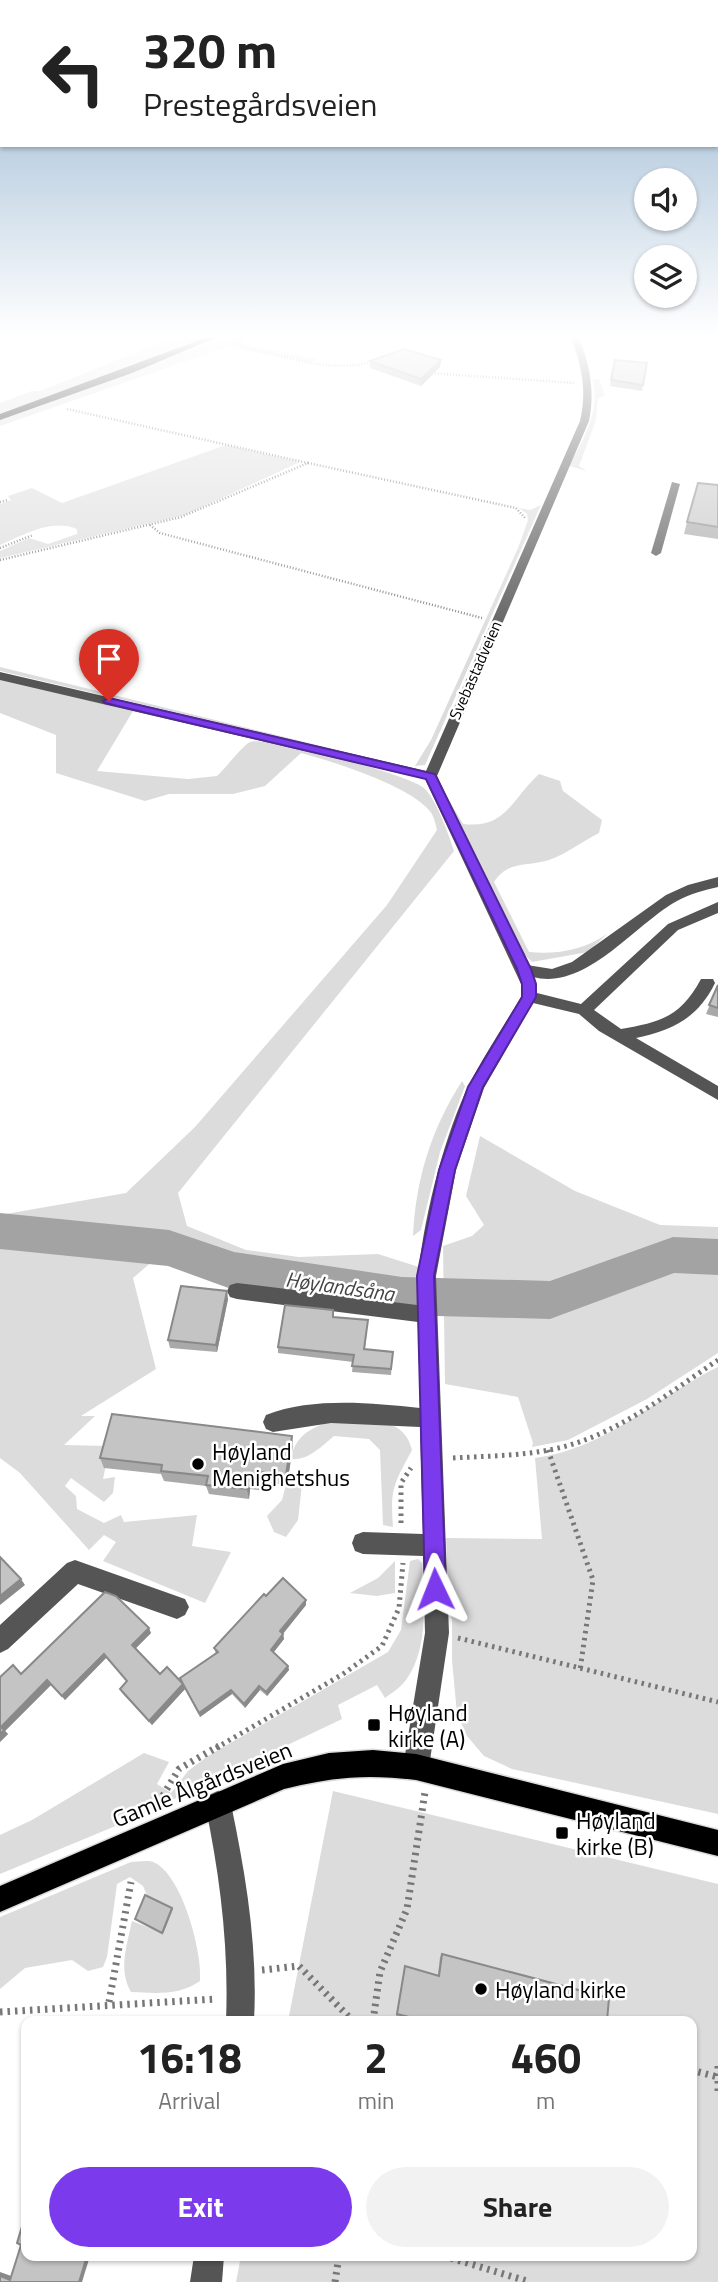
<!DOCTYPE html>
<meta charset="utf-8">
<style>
:root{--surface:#fff;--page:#f2f2f2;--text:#222;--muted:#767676;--accent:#7c3aed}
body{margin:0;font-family:"Titillium Web",sans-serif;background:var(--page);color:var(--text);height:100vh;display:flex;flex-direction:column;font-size:26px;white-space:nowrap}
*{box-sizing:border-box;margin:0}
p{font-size:23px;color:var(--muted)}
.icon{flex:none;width:38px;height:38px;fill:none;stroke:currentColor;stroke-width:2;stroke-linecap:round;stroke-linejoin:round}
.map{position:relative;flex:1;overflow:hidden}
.sheet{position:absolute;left:21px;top:2016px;width:676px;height:245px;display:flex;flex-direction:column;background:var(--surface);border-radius:14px;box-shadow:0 2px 5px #0004}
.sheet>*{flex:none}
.banner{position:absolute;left:0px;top:0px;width:719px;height:147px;box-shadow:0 2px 5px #0004;background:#fff;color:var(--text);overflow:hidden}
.fabs{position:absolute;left:634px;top:168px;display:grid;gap:14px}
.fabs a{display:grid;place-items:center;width:63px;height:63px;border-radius:50%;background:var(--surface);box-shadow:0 2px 5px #0004;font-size:35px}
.pin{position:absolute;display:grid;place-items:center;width:60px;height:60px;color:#fff;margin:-72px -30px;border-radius:50% 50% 50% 0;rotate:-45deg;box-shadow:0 0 7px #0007}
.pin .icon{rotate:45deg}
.me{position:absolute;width:77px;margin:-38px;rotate:358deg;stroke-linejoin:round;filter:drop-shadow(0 0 5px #0008)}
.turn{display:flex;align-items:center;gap:24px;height:147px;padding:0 28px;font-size:32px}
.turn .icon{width:91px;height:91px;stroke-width:2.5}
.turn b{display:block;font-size:49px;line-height:60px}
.eta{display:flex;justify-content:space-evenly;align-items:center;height:119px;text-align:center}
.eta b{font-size:42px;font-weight:700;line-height:49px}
.primary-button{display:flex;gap:14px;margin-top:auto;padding:14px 28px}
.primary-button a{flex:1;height:80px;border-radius:42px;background:var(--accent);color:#fff;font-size:28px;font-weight:700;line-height:80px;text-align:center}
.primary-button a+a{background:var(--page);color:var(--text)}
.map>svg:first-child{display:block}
.green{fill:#dcdcdc}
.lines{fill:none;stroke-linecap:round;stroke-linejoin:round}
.river{fill:#a3a3a3;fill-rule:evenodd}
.major-casing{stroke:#dbdbdb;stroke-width:3}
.path-far2{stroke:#777;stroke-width:2.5;stroke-dasharray:1 2;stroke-linecap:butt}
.path-far1{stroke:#777;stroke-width:5;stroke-dasharray:2.5 4.5;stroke-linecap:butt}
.path{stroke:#777;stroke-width:7;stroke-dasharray:2.5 5;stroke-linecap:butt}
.minor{fill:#555;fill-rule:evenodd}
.major{fill:#000;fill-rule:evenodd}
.wall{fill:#a9a9a9}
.shaded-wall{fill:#898989}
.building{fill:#c4c4c4;stroke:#898989;stroke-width:2}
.route{fill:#7c3aed;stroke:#51269a;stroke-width:2}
.poi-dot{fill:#000;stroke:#fff;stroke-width:2.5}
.labels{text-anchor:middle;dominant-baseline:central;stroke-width:5;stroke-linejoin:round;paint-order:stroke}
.far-street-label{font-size:16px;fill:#000;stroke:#fff}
.water-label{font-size:21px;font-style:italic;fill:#444;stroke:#fff}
.near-poi-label{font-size:23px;fill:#000;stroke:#fff;text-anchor:start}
.near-street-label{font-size:23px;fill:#000;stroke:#fff}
</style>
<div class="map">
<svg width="718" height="2282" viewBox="0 0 718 2282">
<rect width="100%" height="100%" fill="#fff"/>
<g class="green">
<path d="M 172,338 L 201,338 L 0,413 L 0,403 L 32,391 L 40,391 Z"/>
<path d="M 219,338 L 247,338 L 242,341 L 245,345 L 320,359 L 311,362 L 226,347 L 0,426 L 0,421 L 110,382 Z"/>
<path d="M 592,379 L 599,379 L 605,395 L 598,399 L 596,420 L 579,466 L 587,471 L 569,466 C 583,441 602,407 592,379 Z"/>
<path d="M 226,445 L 300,462 L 185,515 L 0,558 L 0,551 L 29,538 L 48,544 L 77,534 L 77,529 C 51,518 22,536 0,545 L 0,504 L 11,500 L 8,496 L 32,488 L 62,503 Z"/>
<path d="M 541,505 L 429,756 L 425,765 L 415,766 L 431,740 L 518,548 L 528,520 L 527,514 L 519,508 L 530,510 Z"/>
<path d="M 0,667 L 403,766 L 0,671 Z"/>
<path d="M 0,679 L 133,711 L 97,771 L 188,779 L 217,776 C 225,769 242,746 250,742 C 266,735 409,775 424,788 C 436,799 449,835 454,851 L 178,1193 L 187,1226 L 246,1250 L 299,1257 L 378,1254 L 419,1267 L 418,1293 L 310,1290 L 250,1283 L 161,1254 L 133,1278 L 156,1369 L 81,1416 L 95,1416 L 64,1445 L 110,1446 L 103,1479 L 115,1477 L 113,1493 L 104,1502 L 71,1478 L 65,1486 L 76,1496 L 77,1509 L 104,1523 L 121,1515 L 124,1522 L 197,1515 L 192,1546 L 231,1552 L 205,1603 L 103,1561 L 116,1542 L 104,1535 L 89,1550 L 20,1473 L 0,1458 L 0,1215 L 126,1193 L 195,1127 L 387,905 L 437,830 C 436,825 434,818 432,814 C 415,787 331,761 301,753 L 265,786 L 233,794 L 169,794 L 145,801 L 56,773 L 56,735 L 0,713 Z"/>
<path d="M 539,774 L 560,781 L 563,791 L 602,820 L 599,833 C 583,841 566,854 549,860 C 527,867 508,860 494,882 L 529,952 C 556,955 584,950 607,934 L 588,952 L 532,962 L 524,954 L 445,793 L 463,824 C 506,829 510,801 539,774 Z"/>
<path d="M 462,1081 L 465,1086 L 440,1152 L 421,1230 L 413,1236 C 416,1178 431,1130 462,1081 Z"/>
<path d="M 480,1136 L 575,1191 L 660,1225 L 718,1227 L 718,1353 L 647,1399 L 568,1440 L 532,1447 L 533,1443 L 518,1397 L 445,1384 L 443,1246 L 472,1236 L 484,1225 L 466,1196 Z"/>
<path d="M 718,1367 L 718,1814 L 512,1769 L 484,1756 L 467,1736 L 457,1714 L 452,1660 L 452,1620 L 448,1603 L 446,1538 L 542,1539 L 535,1458 C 606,1449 656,1397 718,1367 Z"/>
<path d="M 346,1418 C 374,1422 404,1417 412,1450 C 394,1484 390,1488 393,1527 L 383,1525 L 380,1450 L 369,1439 L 334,1436 C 322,1446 308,1461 291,1459 C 295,1431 321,1423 346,1418 Z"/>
<path d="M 287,1481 L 302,1484 L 298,1520 L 286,1537 L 274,1532 L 267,1516 L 282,1500 Z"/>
<path d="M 418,1559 L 422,1563 C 424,1600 429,1649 406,1680 C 401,1687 392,1693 385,1698 L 377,1685 L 338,1705 L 342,1719 L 130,1820 L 0,1874 L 0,1835 L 32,1820 L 144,1753 L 169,1762 L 157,1784 L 171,1793 L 188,1771 L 208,1756 L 388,1652 L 401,1630 L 410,1561 Z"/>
<path d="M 395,1561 L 395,1593 L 377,1596 L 350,1593 L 378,1578 Z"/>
<path d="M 333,1791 L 718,1884 L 718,2282 L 236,2282 L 241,2256 L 691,2256 L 691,2021 L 288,2021 Z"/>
<path d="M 131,1862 C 137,1862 147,1860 153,1862 C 182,1873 203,1954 200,1981 C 179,1996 155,1993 131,1992 C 118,1970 127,1945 132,1921 L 163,1933 L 143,1886 L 130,1877 L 117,1884 L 107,1957 L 103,1967 L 88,1971 L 72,1960 L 25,1968 L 0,1989 L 0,1917 Z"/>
</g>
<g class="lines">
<path class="river" d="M 0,1213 L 169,1230 L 234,1252 L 402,1277 L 550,1281 L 673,1237 L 718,1239 L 718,1275 L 674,1273 L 550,1319 L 402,1315 L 234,1290 L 168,1266 L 0,1249 Z"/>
<g class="major-casing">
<g id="major">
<path d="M 205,338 L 215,338 L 132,373 L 0,420 L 0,414 Z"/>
<path d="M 373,1750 L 416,1754 L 718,1830 L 718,1856 L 416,1780 C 365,1774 334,1777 284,1789 L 0,1912 L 0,1886 L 283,1764 L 329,1753 Z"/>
</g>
</g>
<g class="path-far2">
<path d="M 241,338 L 233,341 L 239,346 C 281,355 332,375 374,361"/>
<path d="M 429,373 L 574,383"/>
<path d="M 67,409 L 308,463"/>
<path d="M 0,502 L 8,500"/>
<path d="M 150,525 L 160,533 L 482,618"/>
<path d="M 0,548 L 33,535"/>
<path d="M 0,560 L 181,517 L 308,463 L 516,508 L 526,519"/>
</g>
<g class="path-far1">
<path d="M 548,1450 L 593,1580 L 580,1670"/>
<path d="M 453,1458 C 487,1456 521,1456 554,1449 C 616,1436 667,1394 718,1360"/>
<path d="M 401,1523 L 401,1483 L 411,1468"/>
<path d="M 458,1638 L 718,1702"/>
<path d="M 216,1748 L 343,1674 L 382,1646 L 399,1608 L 403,1563"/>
</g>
<g class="path">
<path d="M 159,1802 L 179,1769 L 219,1746"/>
<path d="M 262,1970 L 299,1966 L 353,2021"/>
<path d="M 109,2002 L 131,1882"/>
<path d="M 0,2012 L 216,1999"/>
<path d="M 373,2021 L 380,1972 L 407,1909 L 425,1792"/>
<path d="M 718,2066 L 718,2093"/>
<path d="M 691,2070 L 718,2077"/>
<path d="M 444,2256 L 530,2282"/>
<path d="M 335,2282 L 339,2256"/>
</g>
<g class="minor">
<path d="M 571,338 L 579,338 C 590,366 595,391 589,421 L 437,776 L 527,965 L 552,969 L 572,962 L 666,895 L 688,885 L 718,877 L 718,887 C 704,890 690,894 677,901 C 635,924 586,991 533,977 L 537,993 L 581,1004 L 668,924 L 718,902 L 718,913 L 678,930 L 594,1010 L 621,1029 C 662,1022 681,1016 701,979 L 713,979 L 715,983 C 698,1018 673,1030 636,1038 L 718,1086 L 718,1100 L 599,1031 L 579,1014 L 533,1003 L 484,1088 L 456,1170 L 436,1276 L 449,1633 L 429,1767 L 425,1776 L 416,1780 L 407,1776 L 403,1767 L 425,1633 L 423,1556 L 363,1554 L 355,1551 L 352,1543 L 355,1535 L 363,1532 L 423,1534 L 420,1427 L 331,1423 L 273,1432 L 266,1429 L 263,1422 L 266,1415 C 313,1397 370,1403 420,1408 L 418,1322 L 237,1299 L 230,1297 L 227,1291 L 230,1285 L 237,1283 L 417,1305 C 416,1245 442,1139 469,1085 C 484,1055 504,1026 521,997 L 521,984 L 425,779 L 0,680 L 0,672 L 426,771 L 580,421 C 587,391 582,366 571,338 Z"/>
<path d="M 672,482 L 680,484 L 661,553 L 656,556 L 651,553 Z"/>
<path d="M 75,1560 L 185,1599 L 189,1607 L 185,1615 L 177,1619 L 78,1584 L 8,1649 L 0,1653 L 0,1625 L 67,1563 Z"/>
<path d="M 218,1791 L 227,1795 L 231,1804 C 246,1876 258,1948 254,2021 L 226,2021 C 229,1947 220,1876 205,1804 L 209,1795 Z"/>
<path d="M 194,2256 L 224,2256 L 222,2282 L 190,2282 Z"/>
</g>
<use href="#major" class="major"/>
</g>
<g class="wall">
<path d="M 441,360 L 440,367 L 421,386 L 370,368 L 370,361 Z"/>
<path d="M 647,363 L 642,391 L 610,386 L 611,380 Z"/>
<path d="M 718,485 L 718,539 L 684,534 L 687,522 Z"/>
<path d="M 718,985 L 718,1017 L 706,1014 Z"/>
<path d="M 228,1299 L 217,1352 L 170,1348 L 168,1340 Z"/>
<path d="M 333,1310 L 334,1317 L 368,1320 L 365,1349 L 393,1352 L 391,1375 L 352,1372 L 353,1362 L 278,1353 L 278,1347 Z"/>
<path d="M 293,1446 L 287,1485 L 262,1482 L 259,1490 L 250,1489 L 249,1499 L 209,1494 L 206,1486 L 164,1481 L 161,1474 L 104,1468 L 100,1458 Z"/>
<path d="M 266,1596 L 306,1600 L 306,1605 L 283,1634 L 284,1639 L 274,1652 L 288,1666 L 289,1670 L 267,1696 L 260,1690 L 245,1708 L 232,1694 L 200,1717 L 185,1689 L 152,1725 L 122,1693 L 120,1689 L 127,1681 L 106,1658 L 65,1700 L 51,1685 L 5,1731 L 8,1734 L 0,1742 L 21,1674 L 151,1633 L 136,1648 L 160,1674 L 182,1683 L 216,1654 L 214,1648 Z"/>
<path d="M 442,1954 L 607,2021 L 417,2021 L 396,2016 L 405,1966 L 438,1975 L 440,1957 Z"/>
</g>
<g class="shaded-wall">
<path d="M 441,360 L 440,367 L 421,386 L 421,379 Z"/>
<path d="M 227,1291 L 228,1299 L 217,1352 L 216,1345 Z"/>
<path d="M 292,1436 L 293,1446 L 287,1485 L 286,1475 Z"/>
<path d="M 261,1472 L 262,1482 L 259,1490 L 257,1481 Z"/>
<path d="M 248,1480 L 250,1489 L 249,1499 L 247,1489 Z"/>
<path d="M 21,1579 L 25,1585 L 0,1605 L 0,1596 Z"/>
<path d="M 306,1600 L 306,1605 L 281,1636 L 280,1631 Z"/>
<path d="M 149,1628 L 151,1633 L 135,1649 L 132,1645 Z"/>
<path d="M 283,1634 L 284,1639 L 272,1654 L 271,1650 Z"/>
<path d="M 104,1654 L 106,1658 L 65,1700 L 62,1696 Z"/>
<path d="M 288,1666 L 289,1670 L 267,1696 L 266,1692 Z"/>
<path d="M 47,1680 L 51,1685 L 5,1731 L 1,1727 Z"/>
<path d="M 183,1684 L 185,1689 L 152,1725 L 149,1721 Z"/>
<path d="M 259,1686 L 260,1690 L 245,1708 L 244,1704 Z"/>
<path d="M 231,1690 L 232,1694 L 200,1717 L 199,1713 Z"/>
<path d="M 4,1730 L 8,1734 L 0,1742 L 0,1734 Z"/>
<path d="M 172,1908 L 173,1909 L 163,1934 L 162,1933 Z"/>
<path d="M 87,2256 L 90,2256 L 82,2282 L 79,2282 Z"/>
<path d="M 0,2272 L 14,2277 L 10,2280 L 0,2276 Z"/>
</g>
<g class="building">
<path d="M 404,349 L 441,360 L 421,379 L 370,361 Z"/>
<path d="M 615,360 L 647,363 L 643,385 L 611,380 Z"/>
<path d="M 698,483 L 718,485 L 718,527 L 687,522 Z"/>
<path d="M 718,985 L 718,1008 L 709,1005 Z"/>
<path d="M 181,1286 L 227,1291 L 216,1345 L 168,1340 Z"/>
<path d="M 285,1305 L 333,1310 L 333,1317 L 368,1320 L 364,1349 L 393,1352 L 391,1369 L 352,1366 L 354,1355 L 278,1347 Z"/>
<path d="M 112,1414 L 292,1436 L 286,1475 L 261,1472 L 257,1481 L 248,1480 L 247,1489 L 206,1485 L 208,1476 L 161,1471 L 162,1465 L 100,1458 Z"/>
<path d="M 0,1557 L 21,1579 L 0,1596 Z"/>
<path d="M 283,1578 L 306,1600 L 280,1631 L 283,1634 L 271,1650 L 288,1666 L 266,1692 L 259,1686 L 244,1704 L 231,1690 L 199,1713 L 183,1684 L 149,1721 L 120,1689 L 127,1681 L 104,1654 L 62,1696 L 47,1680 L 1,1727 L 4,1730 L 0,1734 L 0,1677 L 13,1665 L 21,1674 L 105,1592 L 116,1596 L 149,1628 L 132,1645 L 160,1674 L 167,1667 L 183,1684 L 180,1678 L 218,1652 L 214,1648 L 264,1594 L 266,1596 Z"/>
<path d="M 145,1895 L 172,1908 L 162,1933 L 135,1919 Z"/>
<path d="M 442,1954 L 609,1998 L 607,2021 L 425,2021 L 397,2014 L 405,1966 L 439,1976 Z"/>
<path d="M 24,2220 L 26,2220 L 26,2256 L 87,2256 L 79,2282 L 0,2282 L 0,2276 L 10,2280 L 21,2245 L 17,2243 Z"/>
</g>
<linearGradient id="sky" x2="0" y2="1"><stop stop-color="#8cadcc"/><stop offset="0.51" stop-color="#fff"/><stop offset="1" stop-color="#fff" stop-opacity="0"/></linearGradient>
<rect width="718" height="657" fill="url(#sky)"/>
<path class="route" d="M 109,698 L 435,774 L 531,969 L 536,984 L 536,997 L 483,1087 L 455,1170 L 434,1276 L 446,1589 L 443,1596 L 435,1599 L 428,1596 L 425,1589 L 417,1276 L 439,1170 L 468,1087 L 522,997 L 522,984 L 517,969 L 426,779 L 105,703 L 103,701 Z"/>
<g class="poi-dot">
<circle cx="198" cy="1464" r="7"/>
<rect x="367" y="1718" width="14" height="14" rx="3.5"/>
<rect x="555" y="1826" width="14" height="14" rx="3.5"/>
<circle cx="481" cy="1989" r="7"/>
</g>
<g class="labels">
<g class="far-street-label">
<text transform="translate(475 670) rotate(-66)">Svebastadveien</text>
</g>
<g class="water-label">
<text transform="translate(340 1286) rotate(8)">Høylandsåna</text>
</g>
<g class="near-poi-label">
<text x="212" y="1451">Høyland<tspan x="212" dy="26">Menighetshus</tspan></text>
<text x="388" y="1712">Høyland<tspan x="388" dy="26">kirke (A)</tspan></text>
<text x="576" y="1820">Høyland<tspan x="576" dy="26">kirke (B)</tspan></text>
<text x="495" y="1989">Høyland kirke</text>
</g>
<g class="near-street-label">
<text transform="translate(202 1784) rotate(-22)">Gamle Ålgårdsveien</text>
</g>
</g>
</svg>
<div class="fabs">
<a><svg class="icon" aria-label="sound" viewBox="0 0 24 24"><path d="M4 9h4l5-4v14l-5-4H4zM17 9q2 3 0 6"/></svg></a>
<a><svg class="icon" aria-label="layers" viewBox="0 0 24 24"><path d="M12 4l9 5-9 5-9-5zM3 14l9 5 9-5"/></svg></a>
</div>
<div class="pin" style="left:109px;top:701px;background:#d93025"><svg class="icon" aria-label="arrive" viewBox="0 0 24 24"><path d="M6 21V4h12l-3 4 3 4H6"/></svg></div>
<svg class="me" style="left:435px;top:1589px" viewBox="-20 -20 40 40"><path d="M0-17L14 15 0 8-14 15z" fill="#7c3aed" stroke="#fff" stroke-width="4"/></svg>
<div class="banner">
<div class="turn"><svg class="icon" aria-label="left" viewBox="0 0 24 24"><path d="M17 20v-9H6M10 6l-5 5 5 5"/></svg><div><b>320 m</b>Prestegårdsveien</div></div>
</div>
<section class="sheet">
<div class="eta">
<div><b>16:18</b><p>Arrival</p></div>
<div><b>2</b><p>min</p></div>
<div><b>460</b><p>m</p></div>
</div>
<div class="primary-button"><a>Exit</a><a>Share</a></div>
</section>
</div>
